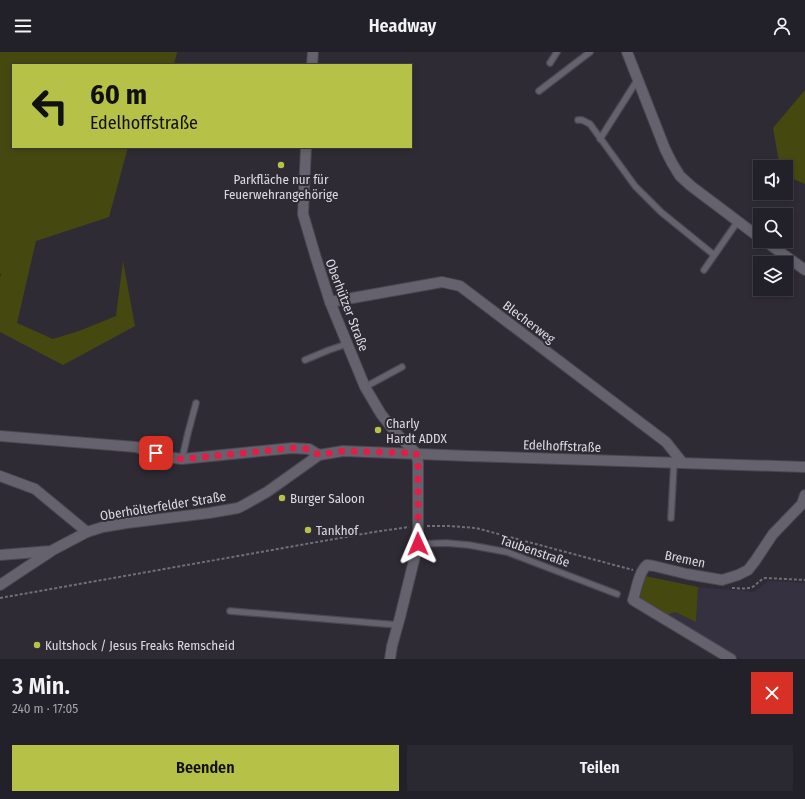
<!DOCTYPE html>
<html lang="de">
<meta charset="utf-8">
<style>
:root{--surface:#222028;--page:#2a2830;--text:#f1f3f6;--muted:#a2a3a8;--line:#3f3e45;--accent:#b6c148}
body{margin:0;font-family:"Fira Sans Condensed",sans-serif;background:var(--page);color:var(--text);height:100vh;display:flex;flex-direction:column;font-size:15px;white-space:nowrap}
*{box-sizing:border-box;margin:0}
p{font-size:13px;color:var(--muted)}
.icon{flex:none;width:22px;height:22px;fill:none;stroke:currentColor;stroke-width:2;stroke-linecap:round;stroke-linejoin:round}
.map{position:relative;height:607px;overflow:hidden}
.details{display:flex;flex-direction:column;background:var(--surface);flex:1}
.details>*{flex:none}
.hud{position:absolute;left:12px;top:12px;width:400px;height:84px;border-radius:0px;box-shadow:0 2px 6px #0003,0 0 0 1px var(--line);background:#b6c148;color:#111;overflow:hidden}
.fabs{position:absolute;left:753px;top:108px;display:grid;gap:8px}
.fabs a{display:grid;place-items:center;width:40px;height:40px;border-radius:0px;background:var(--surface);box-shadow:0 2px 6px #0003,0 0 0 1px var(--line);font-size:20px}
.pin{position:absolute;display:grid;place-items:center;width:34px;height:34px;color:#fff;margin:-17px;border-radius:8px;box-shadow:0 2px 6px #0006}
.me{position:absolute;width:44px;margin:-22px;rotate:359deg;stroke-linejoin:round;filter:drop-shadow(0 0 3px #0008)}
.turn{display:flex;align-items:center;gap:14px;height:84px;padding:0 12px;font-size:18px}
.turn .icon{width:52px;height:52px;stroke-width:2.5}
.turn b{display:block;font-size:28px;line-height:34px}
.round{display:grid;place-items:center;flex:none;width:42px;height:42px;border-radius:0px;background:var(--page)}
.headline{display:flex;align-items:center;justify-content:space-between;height:68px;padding:0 12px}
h1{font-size:24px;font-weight:600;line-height:30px}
.button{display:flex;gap:8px;margin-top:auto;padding:8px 12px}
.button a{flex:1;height:46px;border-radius:0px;background:var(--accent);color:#111;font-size:16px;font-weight:600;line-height:46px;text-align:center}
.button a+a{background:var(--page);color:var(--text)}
header{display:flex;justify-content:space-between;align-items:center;height:52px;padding:0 12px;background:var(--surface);font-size:18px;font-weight:600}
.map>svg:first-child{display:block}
.built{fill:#363141}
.green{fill:#454910}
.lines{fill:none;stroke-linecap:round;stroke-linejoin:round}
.service-casing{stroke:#49474f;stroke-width:8}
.minor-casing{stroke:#49474f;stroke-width:12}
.path{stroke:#716e77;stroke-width:2;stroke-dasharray:3 2;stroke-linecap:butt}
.service{stroke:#65626d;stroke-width:5.5}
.minor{stroke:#65626d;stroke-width:10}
.route{stroke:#e11d48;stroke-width:7;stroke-dasharray:0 12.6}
.poi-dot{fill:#b6c148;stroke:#2e2b35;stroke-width:1.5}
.labels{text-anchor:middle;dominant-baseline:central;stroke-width:4;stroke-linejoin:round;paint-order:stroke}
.poi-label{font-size:13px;fill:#dcdae1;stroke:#2e2b35;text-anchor:start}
.street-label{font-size:13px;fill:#dcdae1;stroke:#2e2b35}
</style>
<header><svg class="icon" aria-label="menu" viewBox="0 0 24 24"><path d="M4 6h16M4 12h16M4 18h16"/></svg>Headway<svg class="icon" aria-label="person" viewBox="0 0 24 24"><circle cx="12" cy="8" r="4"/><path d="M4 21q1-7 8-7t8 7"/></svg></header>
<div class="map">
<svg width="805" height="607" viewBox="0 0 805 607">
<rect width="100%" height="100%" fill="#2e2b35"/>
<path class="built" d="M 768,529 L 805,531 L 805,607 L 740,607 L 666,563 L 674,560 L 696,570 L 698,535 L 754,540 Z"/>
<g class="green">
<path d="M 0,0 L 177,0 L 174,13 L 13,13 L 13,95 L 128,95 L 109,165 L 36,189 L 17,271 L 53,287 L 79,279 L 116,264 L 123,209 L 135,274 L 63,313 L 0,280 L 0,225 L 1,223 L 0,221 Z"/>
<path d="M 805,38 L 805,132 L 786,124 L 786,115 L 780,115 L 773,76 Z"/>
<path d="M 645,524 L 698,535 L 696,570 L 675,560 L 666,563 L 661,558 L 640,546 Z"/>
</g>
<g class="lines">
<g class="service-casing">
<g id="service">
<path d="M 550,11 L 557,0"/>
<path d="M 539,39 L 590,0"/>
<path d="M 578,68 L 582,68 L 590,72 L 635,134 L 661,160 L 714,203"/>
<path d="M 600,87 L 638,27"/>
<path d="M 704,218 L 738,169"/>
<path d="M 305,308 L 329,298 L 347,292"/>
<path d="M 365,335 L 402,315"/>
<path d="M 182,407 L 188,381 L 196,351"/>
<path d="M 671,466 L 674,410"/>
<path d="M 418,492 L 446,491 L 469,493 L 507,500 L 617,542"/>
<path d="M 230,559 L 398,573"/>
</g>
</g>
<g class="minor-casing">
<g id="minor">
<path d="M 627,0 L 665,97 L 672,111 L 680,124 L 691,134 L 760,186"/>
<path d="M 312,13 L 313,0"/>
<path d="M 306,95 L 303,162 L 316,206 L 330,250 L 365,335 L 381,362 L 396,381 L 416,401"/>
<path d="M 765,189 L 805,218"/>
<path d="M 330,250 L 442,230 L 460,234 L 666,390 L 682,410"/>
<path d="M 0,384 L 136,395 L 167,405 L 182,407 L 292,396 L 309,397 L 319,403"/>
<path d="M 0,424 L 35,437 L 87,480"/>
<path d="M 0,503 L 51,499 L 87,480 L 103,475 L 127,471 L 209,461 L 238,456 L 244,453 L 267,440 L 319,403 L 343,399 L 469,404 L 805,415"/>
<path d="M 0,533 L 24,517 L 50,500"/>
<path d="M 390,607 L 392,594 L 400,565 L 418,492 L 418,410 L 416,401"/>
<path d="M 731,607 L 633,548 C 636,539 639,519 647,513 L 654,514 L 687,522 L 722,528 L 738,523 L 748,518 L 755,509 L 773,482 L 802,452 L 805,443"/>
</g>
</g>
<g class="path">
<path d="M 427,474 L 449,474 L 476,476 L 633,518"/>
<path d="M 732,536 C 739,536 748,538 754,534 C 758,531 760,528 765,526 L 805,528"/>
<path d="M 0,546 L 374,480 L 409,475"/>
</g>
<use href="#service" class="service"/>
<use href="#minor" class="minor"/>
</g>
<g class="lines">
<path class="route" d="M 156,401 L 167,405 L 182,407 L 292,396 L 309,397 L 319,403 L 343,399 L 416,401 L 418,410 L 418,492"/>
</g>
<g class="poi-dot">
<circle cx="281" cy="113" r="4"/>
<circle cx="378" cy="378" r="4"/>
<circle cx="282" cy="446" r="4"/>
<circle cx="308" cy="478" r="4"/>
<circle cx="37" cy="593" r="4"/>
</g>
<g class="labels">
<g class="poi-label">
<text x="281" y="127" text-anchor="middle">Parkfläche nur für<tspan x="281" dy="15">Feuerwehrangehörige</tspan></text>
<text x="386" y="371">Charly<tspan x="386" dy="15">Hardt ADDX</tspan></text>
<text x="290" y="446">Burger Saloon</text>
<text x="316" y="478">Tankhof</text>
<text x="45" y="593">Kultshock / Jesus Freaks Remscheid</text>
</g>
<g class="street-label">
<text transform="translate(347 253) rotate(69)">Oberhützer Straße</text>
<text transform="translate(529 270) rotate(37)">Blecherweg</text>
<text transform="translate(562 394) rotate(2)">Edelhoffstraße</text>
<text transform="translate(163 454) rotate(-9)">Oberhölterfelder Straße</text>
<text transform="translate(535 499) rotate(19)">Taubenstraße</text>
<text transform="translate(685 507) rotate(12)">Bremen</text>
</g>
</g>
</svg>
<div class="fabs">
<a><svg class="icon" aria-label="sound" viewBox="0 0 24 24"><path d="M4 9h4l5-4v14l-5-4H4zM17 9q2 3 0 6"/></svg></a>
<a><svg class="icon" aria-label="search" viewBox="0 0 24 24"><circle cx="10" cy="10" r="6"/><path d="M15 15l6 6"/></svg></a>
<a><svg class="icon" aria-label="layers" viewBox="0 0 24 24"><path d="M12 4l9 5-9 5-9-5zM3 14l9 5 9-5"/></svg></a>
</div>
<div class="pin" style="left:156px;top:401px;background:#d93025"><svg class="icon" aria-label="arrive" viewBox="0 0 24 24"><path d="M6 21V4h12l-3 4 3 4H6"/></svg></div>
<svg class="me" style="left:418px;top:492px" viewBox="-20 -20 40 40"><path d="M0-17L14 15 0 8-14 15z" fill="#e11d48" stroke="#fff" stroke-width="4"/></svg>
<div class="hud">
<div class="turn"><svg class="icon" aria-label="left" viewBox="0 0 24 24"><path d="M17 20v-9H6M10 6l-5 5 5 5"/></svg><div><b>60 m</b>Edelhoffstraße</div></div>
</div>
</div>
<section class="details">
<div class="headline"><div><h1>3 Min.</h1><p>240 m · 17:05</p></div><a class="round" style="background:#d93025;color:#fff"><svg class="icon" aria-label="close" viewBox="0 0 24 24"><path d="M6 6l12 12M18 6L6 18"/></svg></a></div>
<div class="button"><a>Beenden</a><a>Teilen</a></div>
</section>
